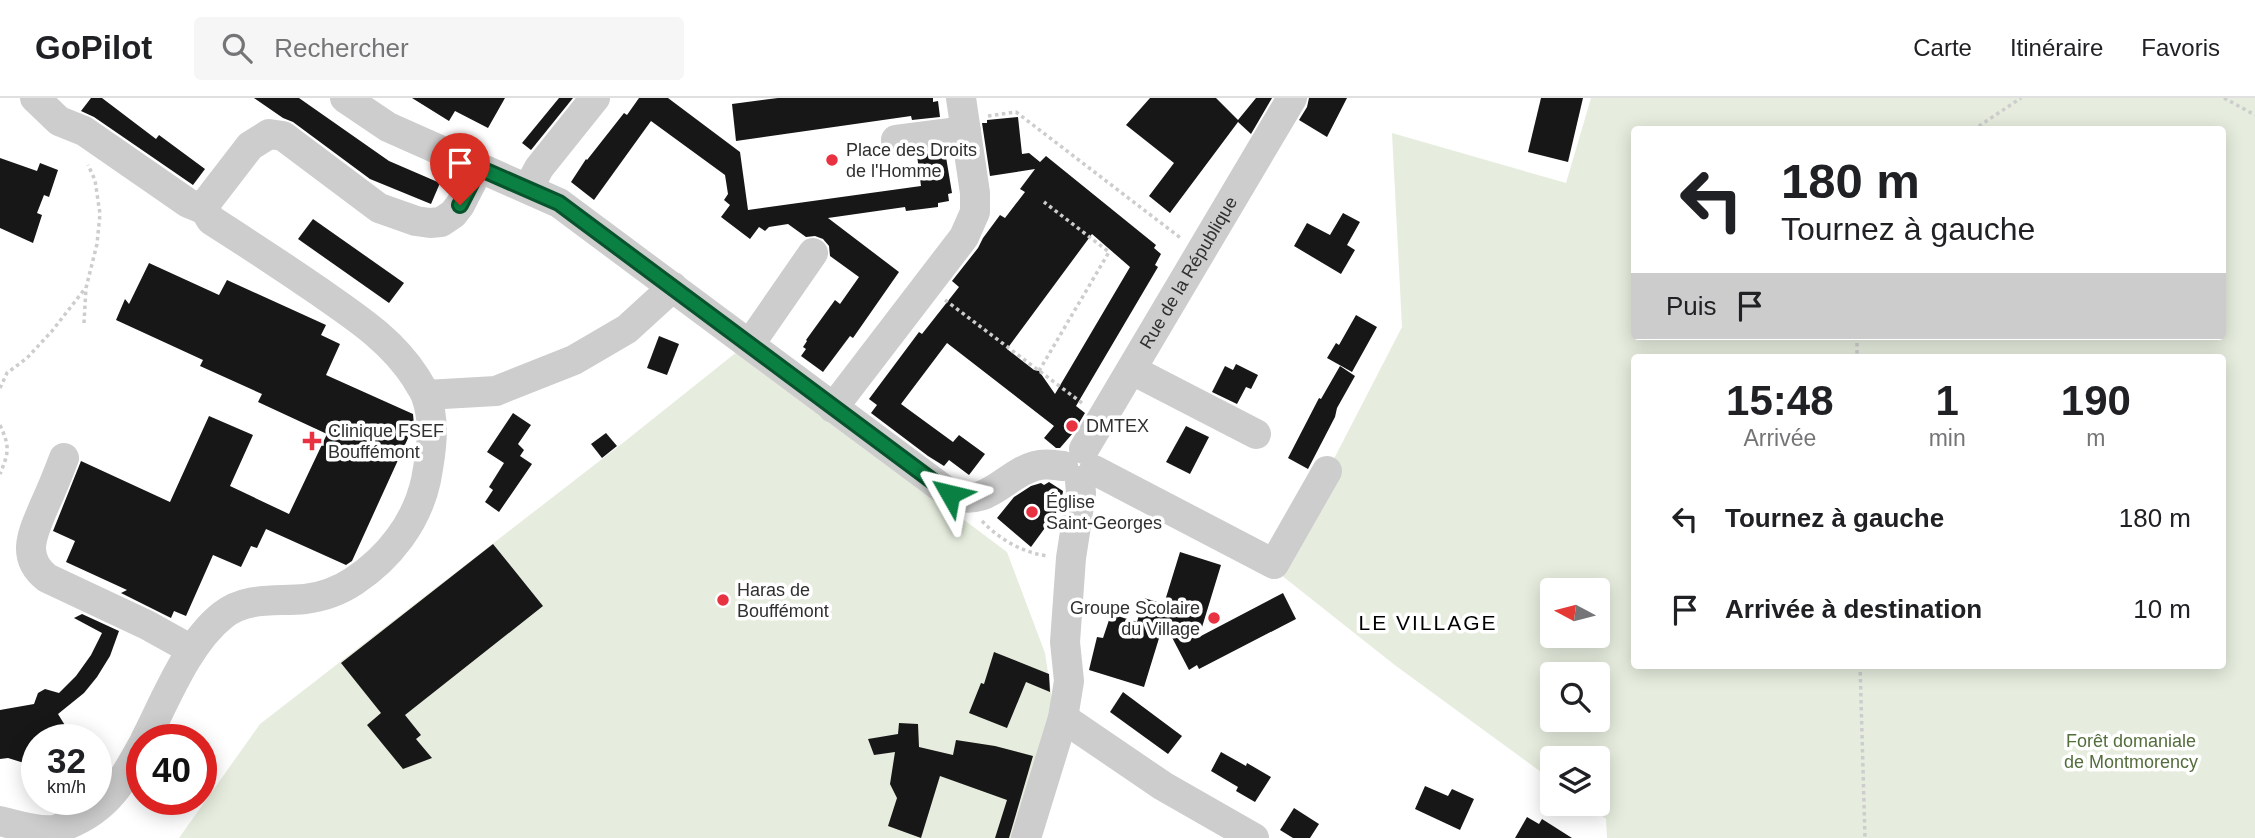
<!DOCTYPE html>
<html lang="fr">
<meta charset="utf-8">
<style>
:root{--surface:#fff;--page:#f6f6f6;--text:#202124;--muted:#757577;--line:#e0e0e0}
body{margin:0;font-family:Arial,sans-serif;background:var(--page);color:var(--text);height:100vh;display:flex;flex-direction:column;font-size:26px;white-space:nowrap}
*{box-sizing:border-box;margin:0}
p{font-size:23px;color:var(--muted)}
.icon{flex:none;width:38px;height:38px;fill:none;stroke:currentColor;stroke-width:2;stroke-linecap:round;stroke-linejoin:round}
.map{position:relative;flex:1;overflow:hidden}
.drawer{position:absolute;left:1631px;top:256px;width:595px;height:315px;display:flex;flex-direction:column;background:var(--surface);border-radius:7px;box-shadow:0 4px 18px #0003}
.drawer>*{flex:none}
.hud{position:absolute;left:1631px;top:28px;width:595px;height:214px;border-radius:7px;box-shadow:0 4px 18px #0003;background:#fff;color:var(--text);overflow:hidden}
.needle{width:46px;rotate:277deg}
.fabs{position:absolute;left:1540px;top:480px;display:grid;gap:14px}
.fabs a{display:grid;place-items:center;width:70px;height:70px;border-radius:7px;background:var(--surface);box-shadow:0 4px 18px #0003;font-size:35px}
.speed{position:absolute;left:21px;top:626px;display:flex;gap:14px;font-size:35px;font-weight:700;text-align:center}
.speed>*{display:grid;place-content:center;width:91px;height:91px;border-radius:50%;background:var(--surface);box-shadow:0 4px 18px #0003;line-height:1}
.speed small{font-size:18px;font-weight:400}
.speed .limit{border:10px solid #d22;background:#fff;color:#111}
.pin{position:absolute;display:grid;place-items:center;width:60px;height:60px;color:#fff;margin:-72px -30px;border-radius:50% 50% 50% 0;rotate:-45deg;box-shadow:0 0 7px #0007}
.pin .icon{rotate:45deg}
.me{position:absolute;width:77px;margin:-38px;rotate:307deg;stroke-linejoin:round;filter:drop-shadow(0 0 5px #0008)}
.turn{display:flex;align-items:center;gap:24px;height:147px;padding:0 35px;font-size:32px}
.turn .icon{width:91px;height:91px;stroke-width:2.5}
.turn b{display:block;font-size:49px;line-height:60px}
.then{display:flex;align-items:center;height:66px;padding:0 35px;background:#0003;gap:14px;font-size:26px}
.eta{display:flex;justify-content:space-evenly;align-items:center;height:119px;text-align:center}
.eta b{font-size:42px;font-weight:700;line-height:49px}
ul{padding:0;list-style:none}
li{display:flex;align-items:center;gap:21px;height:91px;padding:0 35px}
li div{flex:1}
li b{display:block;font-size:26px}
li em{font-style:normal}
header{display:flex;align-items:center;gap:42px;box-sizing:border-box;height:98px;padding:0 35px;background:var(--surface);border-bottom:2px solid var(--line)}
header strong{font-size:33px}
nav{display:flex;gap:38px;margin-inline-start:auto;font-size:24px}
.search{width:490px;height:63px;background:var(--page);display:flex;align-items:center;gap:18px;box-sizing:border-box;padding:0 24px;border-radius:7px;color:var(--muted);font-size:26px}
.map>svg:first-child{display:block}
.green{fill:#e6edde;fill-rule:evenodd}
.building{fill:#171717;fill-rule:evenodd}
.lines{fill:none;stroke-linecap:round;stroke-linejoin:round}
.path{stroke:#cdcdcd;stroke-width:3.5;stroke-dasharray:3.5 3.5;stroke-linecap:butt}
.minor{stroke:#cdcdcd;stroke-width:30}
.route-casing{stroke:#07532c;stroke-width:18}
.route{stroke:#0b8043;stroke-width:12}
.poi-dot{fill:#e83141;stroke:#fff;stroke-width:2.5}
.labels{text-anchor:middle;dominant-baseline:central;stroke-width:7;stroke-linejoin:round;paint-order:stroke}
.poi-label{font-size:18px;fill:#303030;stroke:#fff;text-anchor:start}
.street-label{font-size:18px;fill:#303030;stroke:#fff}
.park-label{font-size:18px;fill:#546d3c;stroke:#fff}
.quarter-label{font-size:21px;letter-spacing:2px;fill:#000;stroke:#fff}
</style>
<header>
<strong>GoPilot</strong>
<div class="search"><svg class="icon" aria-label="search" viewBox="0 0 24 24"><circle cx="10" cy="10" r="6"/><path d="M15 15l6 6"/></svg>Rechercher</div>
<nav><a>Carte</a><a>Itinéraire</a><a>Favoris</a></nav>
</header>
<div class="map">
<svg width="2255" height="740" viewBox="0 0 2255 740">
<rect width="100%" height="100%" fill="#fff"/>
<g class="green">
<path d="M 1591,0 L 2255,0 L 2255,740 L 1607,740 L 1606,721 L 1584,705 L 1598,705 L 1598,660 L 1552,660 L 1552,682 L 1396,568 L 1276,473 L 1402,229 L 1392,35 L 1566,85 ZM 1634,32 L 2222,32 L 2222,238 L 1634,238 ZM 1634,259 L 2222,259 L 2222,567 L 1634,567 ZM 1552,492 L 1598,492 L 1598,537 L 1552,537 ZM 1552,576 L 1598,576 L 1598,621 L 1552,621 Z"/>
<path d="M 738,253 L 1007,454 L 1045,555 L 1051,594 L 1051,619 L 1012,740 L 179,740 L 260,626 L 624,344 Z"/>
</g>
<g class="building">
<path d="M 91,0 L 102,0 L 156,41 L 159,37 L 205,71 L 193,87 L 94,19 L 81,13 Z"/>
<path d="M 254,0 L 299,0 L 389,63 L 440,85 L 431,106 L 370,81 L 293,24 L 283,20 Z"/>
<path d="M 412,0 L 505,0 L 488,30 L 455,13 L 449,23 Z"/>
<path d="M 559,0 L 573,0 L 531,52 L 522,45 Z"/>
<path d="M 639,0 L 668,0 L 740,54 L 748,112 L 921,88 L 917,57 L 945,53 L 952,95 L 948,96 L 949,103 L 938,105 L 938,109 L 906,113 L 905,109 L 828,120 L 899,174 L 853,240 L 850,238 L 823,274 L 801,258 L 806,251 L 803,249 L 807,243 L 806,242 L 835,202 L 840,206 L 859,179 L 830,158 L 829,148 L 823,141 L 815,138 L 806,139 L 788,126 L 769,129 L 765,133 L 759,129 L 750,141 L 721,119 L 730,107 L 724,102 L 728,96 L 725,77 L 651,23 L 594,102 L 571,84 L 586,61 L 587,62 L 624,15 L 627,17 Z"/>
<path d="M 778,0 L 933,0 L 933,4 L 938,3 L 940,19 L 912,22 L 911,18 L 736,43 L 732,6 Z"/>
<path d="M 1150,0 L 1216,0 L 1238,22 L 1256,0 L 1272,0 L 1251,36 L 1238,24 L 1170,115 L 1149,98 L 1174,65 L 1126,27 Z"/>
<path d="M 1309,0 L 1347,0 L 1327,39 L 1299,22 L 1307,9 Z"/>
<path d="M 1541,0 L 1583,0 L 1568,64 L 1528,54 Z"/>
<path d="M 1018,19 L 1022,56 L 1029,55 L 1040,64 L 1046,58 L 1156,147 L 1154,150 L 1161,156 L 1155,167 L 1158,169 L 1076,308 L 1085,315 L 1073,335 L 1060,350 L 1056,350 L 1044,340 L 1054,328 L 947,245 L 901,306 L 953,344 L 959,337 L 985,356 L 969,377 L 949,362 L 944,368 L 928,358 L 871,315 L 877,307 L 869,301 L 919,234 L 922,236 L 959,189 L 952,183 L 978,150 L 983,140 L 1000,117 L 1005,120 L 1025,94 L 1020,91 L 1035,71 L 990,78 L 982,25 L 987,25 L 987,22 ZM 1092,136 L 1130,169 L 1055,296 L 1039,273 L 1034,272 L 1007,251 Z"/>
<path d="M 0,60 L 37,73 L 40,65 L 58,72 L 49,99 L 44,97 L 37,115 L 42,117 L 33,145 L 0,130 Z"/>
<path d="M 1343,115 L 1360,124 L 1347,147 L 1355,152 L 1341,176 L 1294,148 L 1307,125 L 1330,137 Z"/>
<path d="M 313,121 L 404,185 L 389,205 L 298,141 Z"/>
<path d="M 149,165 L 219,197 L 227,182 L 326,227 L 321,237 L 340,246 L 326,277 L 413,316 L 414,327 L 409,338 L 352,463 L 346,467 L 266,431 L 257,450 L 251,448 L 241,469 L 213,457 L 186,518 L 174,513 L 171,520 L 121,495 L 127,492 L 66,464 L 75,443 L 53,433 L 81,363 L 170,404 L 209,318 L 253,337 L 230,388 L 289,416 L 327,336 L 258,304 L 262,296 L 200,268 L 203,262 L 116,222 L 125,201 L 129,206 Z"/>
<path d="M 1356,217 L 1377,229 L 1352,274 L 1327,260 L 1336,245 L 1339,247 Z"/>
<path d="M 659,238 L 679,246 L 667,277 L 647,270 Z"/>
<path d="M 1236,266 L 1258,277 L 1251,291 L 1246,289 L 1237,306 L 1212,294 L 1225,268 L 1233,272 Z"/>
<path d="M 1340,268 L 1355,278 L 1337,310 L 1335,319 L 1308,371 L 1288,360 L 1319,300 L 1321,301 Z"/>
<path d="M 513,315 L 531,327 L 518,346 L 524,352 L 520,358 L 532,366 L 499,414 L 485,404 L 493,392 L 489,389 L 504,365 L 487,354 Z"/>
<path d="M 1186,328 L 1209,339 L 1190,376 L 1166,364 Z"/>
<path d="M 606,335 L 617,348 L 602,360 L 591,346 Z"/>
<path d="M 1049,384 L 1063,393 L 1061,408 L 1031,449 L 997,420 L 1014,399 L 1031,388 L 1041,385 L 1044,387 Z"/>
<path d="M 493,446 L 543,508 L 405,617 L 421,637 L 416,641 L 432,660 L 403,671 L 367,627 L 381,615 L 341,565 Z"/>
<path d="M 1180,454 L 1221,467 L 1199,539 L 1283,495 L 1296,521 L 1199,571 L 1197,567 L 1189,572 L 1164,524 L 1144,589 L 1089,572 L 1097,539 L 1103,540 L 1111,516 L 1137,524 L 1144,500 L 1164,506 Z"/>
<path d="M 82,516 L 119,533 L 110,558 L 97,579 L 84,595 L 58,616 L 74,642 L 37,642 L 37,669 L 8,660 L 0,661 L 0,612 L 34,606 L 38,595 L 45,591 L 59,595 L 76,578 L 91,557 L 102,535 L 74,520 Z"/>
<path d="M 994,554 L 1049,576 L 1050,594 L 1026,584 L 1007,630 L 969,615 L 981,585 L 984,586 Z"/>
<path d="M 1123,594 L 1182,638 L 1168,656 L 1110,614 Z"/>
<path d="M 899,625 L 918,626 L 919,649 L 953,657 L 956,642 L 995,648 L 1033,658 L 1009,740 L 995,740 L 1007,702 L 940,678 L 921,740 L 888,728 L 897,700 L 890,686 L 895,654 L 874,657 L 868,641 L 898,636 Z"/>
<path d="M 1221,654 L 1246,668 L 1247,665 L 1271,679 L 1255,704 L 1236,693 L 1238,689 L 1211,673 Z"/>
<path d="M 1425,688 L 1448,698 L 1452,691 L 1474,701 L 1460,732 L 1415,711 Z"/>
<path d="M 1294,710 L 1319,726 L 1310,740 L 1293,740 L 1280,732 Z"/>
<path d="M 1527,719 L 1539,726 L 1542,721 L 1572,740 L 1515,740 Z"/>
</g>
<g class="lines">
<g class="path">
<path d="M 2224,0 L 2255,17"/>
<path d="M 988,18 L 1016,14 L 1182,141"/>
<path d="M 1973,32 L 2021,0"/>
<path d="M 945,202 L 1082,305"/>
<path d="M 84,225 L 86,190 L 97,146 L 100,116 L 95,82 L 88,67"/>
<path d="M 1857,238 L 1857,259"/>
<path d="M 1039,273 L 1109,154 L 1044,104"/>
<path d="M 0,290 L 7,275 L 27,260 L 52,233 L 84,192"/>
<path d="M 0,327 C 10,349 9,354 0,376"/>
<path d="M 982,423 C 999,441 1023,455 1048,458"/>
<path d="M 1860,567 L 1865,740"/>
</g>
<g class="minor">
<path d="M 35,0 L 59,23 L 84,33 L 188,105 L 205,112"/>
<path d="M 345,0 L 388,29 L 559,105 L 950,396 C 988,411 1003,377 1035,368 C 1045,365 1053,367 1063,368"/>
<path d="M 896,42 L 966,33"/>
<path d="M 528,91 L 539,70 L 595,0"/>
<path d="M 750,246 L 813,155"/>
<path d="M 1132,272 L 1256,336"/>
<path d="M 426,297 L 496,293 L 574,262 L 627,231 L 673,189"/>
<path d="M 833,310 L 964,139 L 975,114 L 975,95 L 961,0"/>
<path id="s1" d="M 1084,351 L 1292,0"/>
<path d="M 64,360 C 58,376 52,391 45,406 C 34,433 19,458 47,480 L 147,527 L 192,552"/>
<path d="M 1094,372 L 1274,466 L 1327,373"/>
<path d="M 1063,620 L 1163,688 L 1254,740"/>
<path d="M 145,642 C 165,603 188,544 223,517 C 247,498 277,504 305,501 C 322,499 339,493 354,483 C 389,460 417,424 426,382 C 431,355 436,325 426,298 C 424,292 419,286 416,280 C 391,241 354,218 317,192 C 282,168 247,145 211,122 L 205,112 L 206,105 L 250,48 L 269,36 L 283,38 L 379,110 L 416,123 L 430,125 L 441,124 L 453,116 L 460,107 L 479,70"/>
<path d="M 0,723 C 17,727 36,734 54,732 C 59,731 64,728 69,726 C 108,710 123,683 142,648"/>
<path d="M 1026,740 L 1063,620 L 1069,583 L 1065,544 L 1071,460 L 1081,395 L 1080,383"/>
</g>
</g>
<g class="lines">
<g class="route-casing">
<path id="route" d="M 460,107 L 479,70 L 559,105 L 950,396"/>
</g>
<use href="#route" class="route"/>
</g>
<g class="poi-dot">
<circle cx="832" cy="62" r="7"/>
<circle cx="1072" cy="328" r="7"/>
<path d="M308.5 332.5h7v7h7v7h-7v7h-7v-7h-7v-7h7z"/>
<circle cx="1032" cy="414" r="7"/>
<circle cx="723" cy="502" r="7"/>
<circle cx="1214" cy="520" r="7"/>
</g>
<g class="labels">
<g class="poi-label">
<text x="846" y="52">Place des Droits<tspan x="846" dy="21">de l'Homme</tspan></text>
<text x="1086" y="328">DMTEX</text>
<text x="328" y="333">Clinique FSEF<tspan x="328" dy="21">Bouffémont</tspan></text>
<text x="1046" y="404">Église<tspan x="1046" dy="21">Saint-Georges</tspan></text>
<text x="737" y="492">Haras de<tspan x="737" dy="21">Bouffémont</tspan></text>
<text x="1200" y="510" text-anchor="end">Groupe Scolaire<tspan x="1200" dy="21">du Village</tspan></text>
</g>
<g class="street-label">
<text stroke="none"><textPath href="#s1" startOffset="205">Rue de la République</textPath></text>
</g>
<g class="park-label">
<text x="2131" y="643">Forêt domaniale<tspan x="2131" dy="21">de Montmorency</tspan></text>
</g>
<g class="quarter-label">
<text x="1428" y="524">LE VILLAGE</text>
</g>
</g>
</svg>
<div class="fabs">
<a><svg class="needle" viewBox="-14 -14 28 28"><path d="M0-13l5 13h-10z" fill="#e53935"/><path d="M0 13l5-13h-10z" fill="#757577"/></svg></a>
<a><svg class="icon" aria-label="search" viewBox="0 0 24 24"><circle cx="10" cy="10" r="6"/><path d="M15 15l6 6"/></svg></a>
<a><svg class="icon" aria-label="layers" viewBox="0 0 24 24"><path d="M12 4l9 5-9 5-9-5zM3 14l9 5 9-5"/></svg></a>
</div>
<div class="speed"><div>32<small>km/h</small></div><div class="limit">40</div></div>
<div class="pin" style="left:460px;top:107px;background:#d93025"><svg class="icon" aria-label="arrive" viewBox="0 0 24 24"><path d="M6 21V4h12l-3 4 3 4H6"/></svg></div>
<svg class="me" style="left:950px;top:396px" viewBox="-20 -20 40 40"><path d="M0-17L14 15 0 8-14 15z" fill="#0b8043" stroke="#fff" stroke-width="4"/></svg>
<div class="hud">
<div class="turn"><svg class="icon" aria-label="left" viewBox="0 0 24 24"><path d="M17 20v-9H6M10 6l-5 5 5 5"/></svg><div><b>180 m</b>Tournez à gauche</div></div>
<div class="then">Puis<svg class="icon" aria-label="arrive" viewBox="0 0 24 24"><path d="M6 21V4h12l-3 4 3 4H6"/></svg></div>
</div>
<section class="drawer">
<div class="eta">
<div><b>15:48</b><p>Arrivée</p></div>
<div><b>1</b><p>min</p></div>
<div><b>190</b><p>m</p></div>
</div>
<ul>
<li><svg class="icon" aria-label="left" viewBox="0 0 24 24"><path d="M17 20v-9H6M10 6l-5 5 5 5"/></svg><div><b>Tournez à gauche</b></div><em>180 m</em></li>
<li><svg class="icon" aria-label="arrive" viewBox="0 0 24 24"><path d="M6 21V4h12l-3 4 3 4H6"/></svg><div><b>Arrivée à destination</b></div><em>10 m</em></li>
</ul>
</section>
</div>
